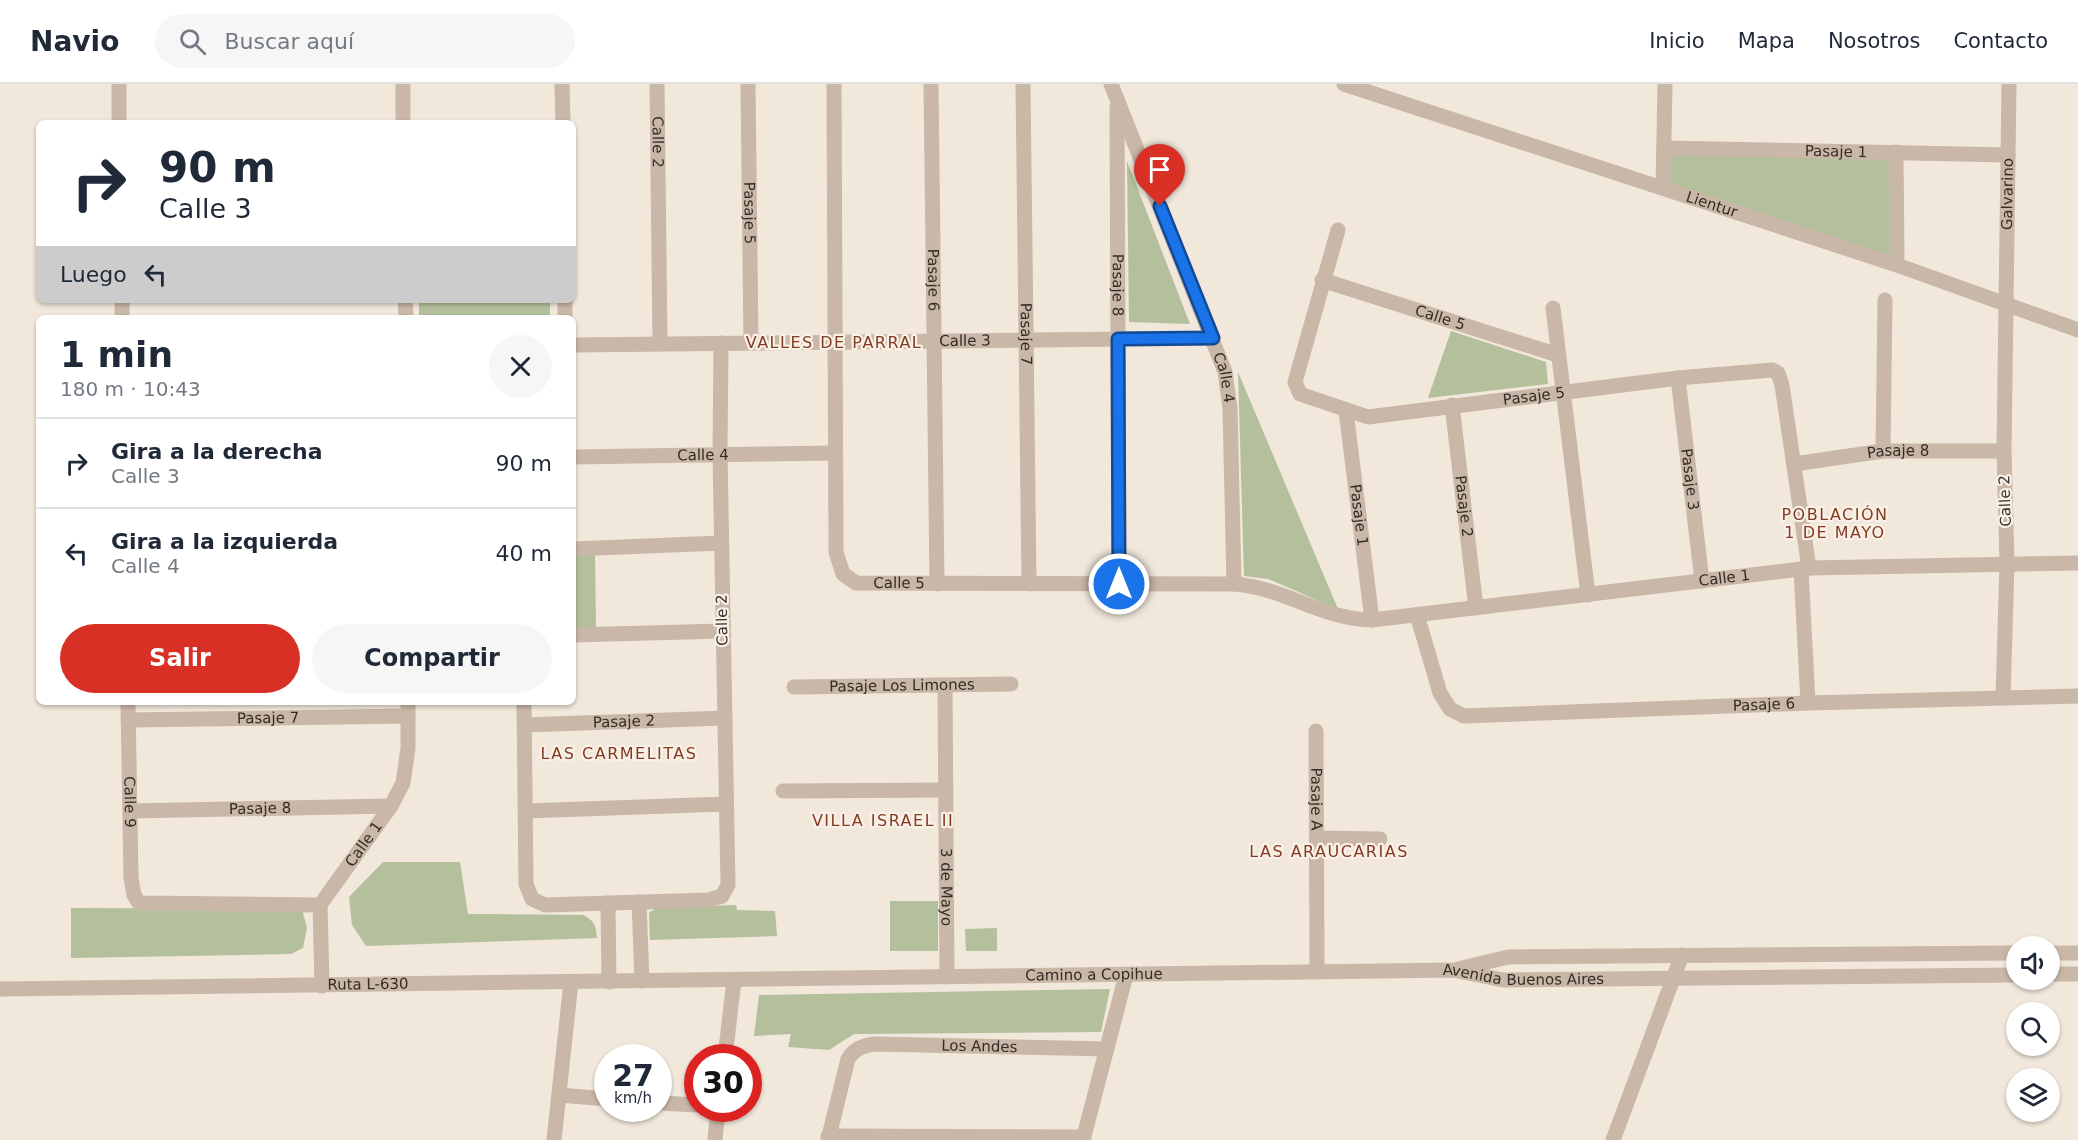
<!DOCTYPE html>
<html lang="es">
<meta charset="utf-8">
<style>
:root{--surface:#fff;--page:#f6f6f7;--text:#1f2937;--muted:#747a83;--line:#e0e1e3;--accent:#d93025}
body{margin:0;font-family:"DejaVu Sans",sans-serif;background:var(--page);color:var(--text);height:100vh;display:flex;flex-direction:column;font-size:22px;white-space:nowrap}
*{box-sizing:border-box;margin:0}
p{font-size:20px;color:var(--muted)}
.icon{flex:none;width:33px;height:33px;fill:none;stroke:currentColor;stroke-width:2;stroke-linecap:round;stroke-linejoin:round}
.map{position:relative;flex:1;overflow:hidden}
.details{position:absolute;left:36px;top:231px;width:540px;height:390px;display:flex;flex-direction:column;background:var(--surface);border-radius:9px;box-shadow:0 2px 4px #0004}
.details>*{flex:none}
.guide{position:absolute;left:36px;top:36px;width:540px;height:183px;border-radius:9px;box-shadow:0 2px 4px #0004;background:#fff;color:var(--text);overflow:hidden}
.fabs{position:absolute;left:2006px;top:852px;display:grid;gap:12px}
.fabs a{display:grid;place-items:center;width:54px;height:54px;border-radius:50%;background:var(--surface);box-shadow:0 2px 4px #0004;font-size:30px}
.speed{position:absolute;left:594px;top:960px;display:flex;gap:12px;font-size:30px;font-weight:700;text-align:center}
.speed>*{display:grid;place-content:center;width:78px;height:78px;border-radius:50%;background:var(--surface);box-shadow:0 2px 4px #0004;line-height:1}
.speed small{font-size:15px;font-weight:400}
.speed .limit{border:9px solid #d22;background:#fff;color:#111}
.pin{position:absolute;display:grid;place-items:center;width:51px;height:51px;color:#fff;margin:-62px -26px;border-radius:50% 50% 50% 0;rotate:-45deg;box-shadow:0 0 6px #0007}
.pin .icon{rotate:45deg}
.me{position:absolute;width:66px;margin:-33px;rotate:0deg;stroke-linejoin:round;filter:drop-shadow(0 0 4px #0008)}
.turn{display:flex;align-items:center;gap:21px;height:126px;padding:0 24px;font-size:27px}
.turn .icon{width:78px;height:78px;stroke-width:2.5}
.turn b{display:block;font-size:42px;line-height:51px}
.then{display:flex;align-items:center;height:57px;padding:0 24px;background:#0003;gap:12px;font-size:22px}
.round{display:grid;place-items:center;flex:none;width:63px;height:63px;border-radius:32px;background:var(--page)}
.head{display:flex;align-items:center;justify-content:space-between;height:102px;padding:0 24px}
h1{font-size:36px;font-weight:800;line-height:45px}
.button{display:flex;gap:12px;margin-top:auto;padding:12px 24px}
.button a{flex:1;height:69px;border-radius:36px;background:var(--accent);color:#fff;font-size:24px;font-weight:800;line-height:69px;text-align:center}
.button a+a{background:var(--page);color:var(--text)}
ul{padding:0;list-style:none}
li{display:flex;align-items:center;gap:18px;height:90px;padding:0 24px;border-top:2px solid var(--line)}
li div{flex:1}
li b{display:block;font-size:22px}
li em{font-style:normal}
header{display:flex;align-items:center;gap:36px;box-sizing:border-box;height:84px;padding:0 30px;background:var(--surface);border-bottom:2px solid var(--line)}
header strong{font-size:28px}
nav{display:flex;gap:33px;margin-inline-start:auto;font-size:21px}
.search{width:420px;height:54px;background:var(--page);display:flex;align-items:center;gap:15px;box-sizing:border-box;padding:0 21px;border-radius:33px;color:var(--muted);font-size:22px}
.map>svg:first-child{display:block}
.green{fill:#b3c09b}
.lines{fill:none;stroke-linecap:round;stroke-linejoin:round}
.minor{stroke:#c9b7a7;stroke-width:15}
.route-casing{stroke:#114b97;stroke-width:15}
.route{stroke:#1a73e8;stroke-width:10}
.labels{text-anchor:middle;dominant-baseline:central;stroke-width:4.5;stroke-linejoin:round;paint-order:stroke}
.street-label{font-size:15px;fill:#352c27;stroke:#f9f1e7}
.neighbourhood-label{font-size:16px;letter-spacing:1.5px;fill:#833b22;stroke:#f9f1e7}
</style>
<header>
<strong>Navio</strong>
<div class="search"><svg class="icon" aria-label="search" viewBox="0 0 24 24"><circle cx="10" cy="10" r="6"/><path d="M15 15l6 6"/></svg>Buscar aquí</div>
<nav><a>Inicio</a><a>Mapa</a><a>Nosotros</a><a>Contacto</a></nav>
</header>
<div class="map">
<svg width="2078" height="1056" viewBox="0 0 2078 1056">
<rect width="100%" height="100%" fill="#f1e7db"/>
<g class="green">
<path d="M 1668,69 L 1892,72 L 1892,175 L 1668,101 Z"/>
<path d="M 1127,77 L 1190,240 L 1129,238 Z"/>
<rect x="419" y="216" width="131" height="18"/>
<path d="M 1451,247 L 1546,278 L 1548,300 L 1428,314 Z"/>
<path d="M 1238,288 L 1338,525 L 1268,495 L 1244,492 Z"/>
<path d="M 573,470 L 595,470 L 596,545 L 573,546 Z"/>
<path d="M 383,778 L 460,778 L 468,830 L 583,831 C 595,837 596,842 597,854 L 366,862 L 352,841 L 349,813 Z"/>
<rect x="890" y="817" width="48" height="50"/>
<path d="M 736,821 L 737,826 L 775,827 L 777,852 L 650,856 L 649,829 L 656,824 Z"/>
<path d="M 71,824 L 302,825 L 307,844 L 303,864 L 291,870 L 71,874 Z"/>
<path d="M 997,844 L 997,867 L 966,867 L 965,845 Z"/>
<path d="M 1110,905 L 1101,948 L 854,950 L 829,966 L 788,963 L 791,950 L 754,952 L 759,911 Z"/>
</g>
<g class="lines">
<g class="minor">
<path d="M 119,0 L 119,39"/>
<path d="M 403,0 L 403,39"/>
<path d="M 562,0 L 563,39"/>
<path id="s1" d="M 657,0 L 660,260"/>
<path id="s2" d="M 748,0 L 751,259"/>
<path id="s3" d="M 834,0 L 836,468 L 843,490 L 856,499 L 1234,500 C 1286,504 1320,535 1372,536 L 1809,484 L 2078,479"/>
<path id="s4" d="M 931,0 L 937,500"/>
<path id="s5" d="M 1023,0 L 1029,500"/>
<path id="s6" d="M 1111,0 L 1225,288 L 1230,324 L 1234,500"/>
<path id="s7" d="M 1344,0 L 1897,181 L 2078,246"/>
<path id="s8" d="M 1117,23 L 1119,500"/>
<path id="s9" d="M 1664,64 L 2008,71"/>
<path d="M 1896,68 L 1897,181"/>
<path d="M 1663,104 L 1665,0"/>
<path id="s10" d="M 1338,146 L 1295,298 L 1300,310 L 1368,333 L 1678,294 L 1772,286 L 1778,289 L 1782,301 L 1809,484"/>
<path id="s11" d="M 1322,196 L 1558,271"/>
<path d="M 122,216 L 122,234"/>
<path d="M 405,216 L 406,234"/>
<path d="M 565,216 L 565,234"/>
<path d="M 1553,224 L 1588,511"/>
<path id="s12" d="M 573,261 L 1213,254"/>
<path id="s13" d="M 1678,294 L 1702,497"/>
<path id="s14" d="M 1452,321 L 1476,524"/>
<path id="s15" d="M 1346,327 L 1372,536"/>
<path d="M 1883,367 L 1885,216"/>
<path id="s16" d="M 573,373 L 834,369"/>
<path id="s17" d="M 1794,380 L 1883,367 L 2004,367"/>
<path d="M 573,465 L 721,459"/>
<path d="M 1801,485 L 1808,619"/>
<path id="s18" d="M 1417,531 L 1440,609 L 1450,625 L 1464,632 L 1808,619 L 2078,612"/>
<path d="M 573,551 L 723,547"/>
<path id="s19" d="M 794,603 L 1011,600"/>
<path id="s20" d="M 945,603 L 947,893"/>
<path id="s21" d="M 2003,614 L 2007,479 L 2004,367 L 2009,0"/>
<path id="s22" d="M 128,618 L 131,794 L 134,811 L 139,819 L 320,821"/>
<path d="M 524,618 L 526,800 L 532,815 L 545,821 L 709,816 L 722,812 L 728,801 L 720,370 L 721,259"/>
<path id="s23" d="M 128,636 L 408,632"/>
<path id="s24" d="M 525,641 L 724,634"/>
<path id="s25" d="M 1316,647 L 1317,888"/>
<path d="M 783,707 L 946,706"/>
<path id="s26" d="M 130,727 L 391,722"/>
<path d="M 526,727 L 725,720"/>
<path d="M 1317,754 L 1380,755"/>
<path d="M 639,818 L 642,897"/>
<path d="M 608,819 L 609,898"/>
<path d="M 2049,869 L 2078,869"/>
<path d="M 1458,885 L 1508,873 L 2016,869"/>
<path d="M 2049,890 L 2078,890"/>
<path id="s27" d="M 322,902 L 320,821 L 391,722 L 403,699 L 408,664 L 408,618"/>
<path id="s28" d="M 0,905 L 1453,886 L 1503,896 L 2016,891"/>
<path d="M 725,974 L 734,896"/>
<path d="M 559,1011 L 608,1015"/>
<path d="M 658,1019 L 698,1021"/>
<path d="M 828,1052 L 1084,1053"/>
<path d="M 554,1056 L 571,898"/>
<path d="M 715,1056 L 718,1024"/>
<path id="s29" d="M 828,1056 L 848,975 C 854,965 862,962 874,960 L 1107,965"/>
<path d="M 1083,1056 L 1126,891"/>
<path d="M 1613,1056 L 1682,871"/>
</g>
</g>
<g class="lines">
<g class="route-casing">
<path id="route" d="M 1119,500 L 1118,255 L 1213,254 L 1160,122"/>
</g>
<use href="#route" class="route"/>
</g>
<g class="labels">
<g class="street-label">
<text stroke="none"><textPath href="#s1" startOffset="58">Calle 2</textPath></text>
<text stroke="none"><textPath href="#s9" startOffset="172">Pasaje 1</textPath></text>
<text stroke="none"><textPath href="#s21" startOffset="504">Galvarino</textPath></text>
<text stroke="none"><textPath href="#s7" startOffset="387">Lientur</textPath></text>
<text stroke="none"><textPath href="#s2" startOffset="129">Pasaje 5</textPath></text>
<text stroke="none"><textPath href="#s4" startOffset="196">Pasaje 6</textPath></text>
<text stroke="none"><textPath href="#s8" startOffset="178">Pasaje 8</textPath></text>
<text stroke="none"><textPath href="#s11" startOffset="124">Calle 5</textPath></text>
<text stroke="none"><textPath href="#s5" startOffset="250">Pasaje 7</textPath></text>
<text stroke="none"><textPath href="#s12" startOffset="392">Calle 3</textPath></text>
<text stroke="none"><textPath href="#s6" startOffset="315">Calle 4</textPath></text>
<text stroke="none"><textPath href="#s10" startOffset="410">Pasaje 5</textPath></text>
<text stroke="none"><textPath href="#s17" startOffset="105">Pasaje 8</textPath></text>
<text stroke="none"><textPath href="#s16" startOffset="130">Calle 4</textPath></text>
<text stroke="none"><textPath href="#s13" startOffset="102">Pasaje 3</textPath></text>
<text transform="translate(2005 417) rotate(-92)">Calle 2</text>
<text stroke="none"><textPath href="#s14" startOffset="102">Pasaje 2</textPath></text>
<text stroke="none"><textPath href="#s15" startOffset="105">Pasaje 1</textPath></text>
<text stroke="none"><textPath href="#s3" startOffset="1383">Calle 1</textPath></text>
<text stroke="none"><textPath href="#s3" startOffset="550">Calle 5</textPath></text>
<text transform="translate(722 536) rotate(-91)">Calle 2</text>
<text stroke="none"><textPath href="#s19" startOffset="108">Pasaje Los Limones</textPath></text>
<text stroke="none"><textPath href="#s18" startOffset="416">Pasaje 6</textPath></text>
<text stroke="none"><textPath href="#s23" startOffset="140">Pasaje 7</textPath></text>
<text stroke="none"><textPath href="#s24" startOffset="99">Pasaje 2</textPath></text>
<text stroke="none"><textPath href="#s25" startOffset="68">Pasaje A</textPath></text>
<text stroke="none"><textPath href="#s22" startOffset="100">Calle 9</textPath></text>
<text stroke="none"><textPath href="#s26" startOffset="130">Pasaje 8</textPath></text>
<text stroke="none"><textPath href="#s27" startOffset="156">Calle 1</textPath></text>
<text stroke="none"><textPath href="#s20" startOffset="200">3 de Mayo</textPath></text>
<text stroke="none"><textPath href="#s28" startOffset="1524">Avenida Buenos Aires</textPath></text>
<text stroke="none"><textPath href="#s28" startOffset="1094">Camino a Copihue</textPath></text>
<text stroke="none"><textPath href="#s28" startOffset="368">Ruta L-630</textPath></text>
<text stroke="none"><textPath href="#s29" startOffset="220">Los Andes</textPath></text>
</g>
<g class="neighbourhood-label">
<text x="834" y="258">VALLES DE PARRAL</text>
<text x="1835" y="430">POBLACIÓN<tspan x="1835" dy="18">1 DE MAYO</tspan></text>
<text x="619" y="669">LAS CARMELITAS</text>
<text x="883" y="736">VILLA ISRAEL II</text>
<text x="1329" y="767">LAS ARAUCARIAS</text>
</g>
</g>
</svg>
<div class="fabs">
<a><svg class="icon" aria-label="sound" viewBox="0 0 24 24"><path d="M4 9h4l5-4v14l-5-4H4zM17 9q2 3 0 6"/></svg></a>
<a><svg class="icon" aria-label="search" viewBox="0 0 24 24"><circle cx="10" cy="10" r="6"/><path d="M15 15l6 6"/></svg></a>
<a><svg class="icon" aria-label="layers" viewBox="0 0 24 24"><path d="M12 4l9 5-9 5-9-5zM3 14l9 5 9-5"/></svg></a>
</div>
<div class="speed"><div>27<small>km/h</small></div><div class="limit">30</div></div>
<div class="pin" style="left:1160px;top:122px;background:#d93025"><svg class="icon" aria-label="arrive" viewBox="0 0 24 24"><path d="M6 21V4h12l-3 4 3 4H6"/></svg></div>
<svg class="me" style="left:1119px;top:500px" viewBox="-20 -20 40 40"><circle r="17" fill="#1a73e8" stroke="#fff" stroke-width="3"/><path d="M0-11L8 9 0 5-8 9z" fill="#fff"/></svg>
<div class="guide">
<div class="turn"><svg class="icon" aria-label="right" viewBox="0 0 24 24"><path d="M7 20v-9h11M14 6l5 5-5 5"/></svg><div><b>90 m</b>Calle 3</div></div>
<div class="then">Luego<svg class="icon" aria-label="left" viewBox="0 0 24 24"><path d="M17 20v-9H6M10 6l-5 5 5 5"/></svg></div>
</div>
<section class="details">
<div class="head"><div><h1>1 min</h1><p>180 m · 10:43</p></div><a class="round"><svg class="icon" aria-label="close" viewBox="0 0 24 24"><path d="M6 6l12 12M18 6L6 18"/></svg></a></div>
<ul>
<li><svg class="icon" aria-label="right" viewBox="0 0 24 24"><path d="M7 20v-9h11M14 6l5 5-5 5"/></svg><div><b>Gira a la derecha</b><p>Calle 3</p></div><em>90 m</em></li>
<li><svg class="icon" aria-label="left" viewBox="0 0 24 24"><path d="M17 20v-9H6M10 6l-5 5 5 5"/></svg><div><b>Gira a la izquierda</b><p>Calle 4</p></div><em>40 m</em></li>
</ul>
<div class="button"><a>Salir</a><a>Compartir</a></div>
</section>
</div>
